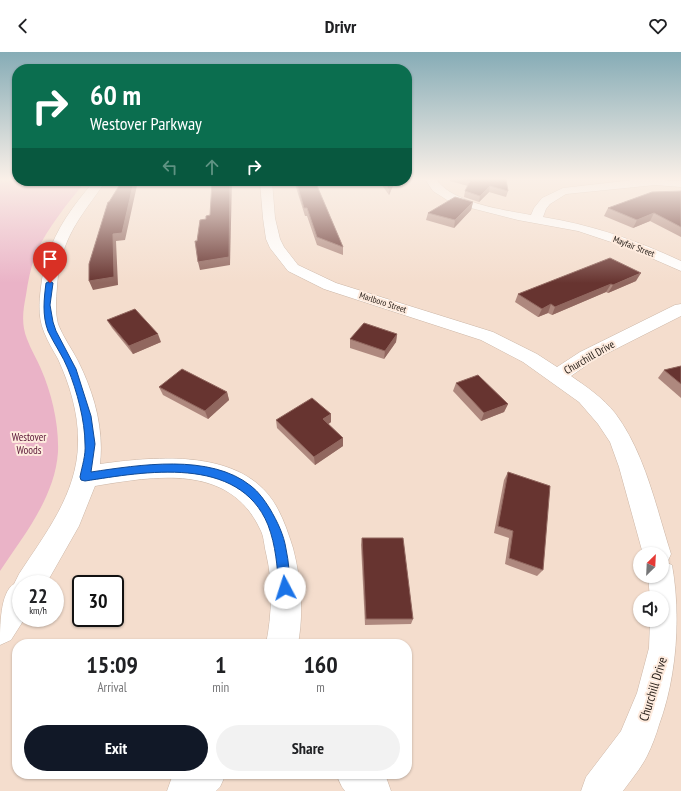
<!DOCTYPE html>
<style>
:root{--surface:#fff;--page:#f2f2f2;--text:#202124;--muted:#757577;--accent:#111827}
body{margin:0;font-family:"PT Sans Narrow",sans-serif;background:var(--page);color:var(--text);height:100vh;display:flex;flex-direction:column;font-size:15px;white-space:nowrap}
*{box-sizing:border-box;margin:0}
p{font-size:13px;color:var(--muted)}
.icon{flex:none;width:22px;height:22px;fill:none;stroke:currentColor;stroke-width:2;stroke-linecap:round;stroke-linejoin:round}
.map{position:relative;flex:1;overflow:hidden}
.drawer{position:absolute;left:12px;top:587px;width:400px;height:140px;display:flex;flex-direction:column;background:var(--surface);border-radius:16px;box-shadow:0 1px 3px #0004}
.drawer>*{flex:none}
.guide{position:absolute;left:12px;top:12px;width:400px;height:122px;border-radius:16px;box-shadow:0 1px 3px #0004;background:#0b6e4f;color:#fff;overflow:hidden}
.needle{width:26px;rotate:24deg}
.fabs{position:absolute;left:633px;top:495px;display:grid;gap:8px}
.fabs a{display:grid;place-items:center;width:36px;height:36px;border-radius:50%;background:var(--surface);box-shadow:0 1px 3px #0004;font-size:20px}
.speed{position:absolute;left:12px;top:523px;display:flex;gap:8px;font-size:20px;font-weight:700;text-align:center}
.speed>*{display:grid;place-content:center;width:52px;height:52px;border-radius:50%;background:var(--surface);box-shadow:0 1px 3px #0004;line-height:1}
.speed small{font-size:10px;font-weight:400}
.speed .limit{border:2px solid #111;border-radius:6px;background:#fff;color:#111}
.pin{position:absolute;display:grid;place-items:center;width:34px;height:34px;color:#fff;margin:-41px -17px;border-radius:50% 50% 50% 0;rotate:-45deg;box-shadow:0 0 4px #0007}
.pin .icon{rotate:45deg}
.me{position:absolute;width:44px;margin:-22px;rotate:355deg;stroke-linejoin:round;filter:drop-shadow(0 0 3px #0008)}
.turn{display:flex;align-items:center;gap:14px;height:84px;padding:0 12px;font-size:18px}
.turn .icon{width:52px;height:52px;stroke-width:2.5}
.turn b{display:block;font-size:28px;line-height:34px}
.lanes{display:flex;align-items:center;height:38px;padding:0 12px;background:#0003;justify-content:center;gap:20px;direction:ltr}
.lanes .off{opacity:.35}
.eta{display:flex;justify-content:space-evenly;align-items:center;height:68px;text-align:center}
.eta b{font-size:24px;font-weight:700;line-height:28px}
.action{display:flex;gap:8px;margin-top:auto;padding:8px 12px}
.action a{flex:1;height:46px;border-radius:24px;background:var(--accent);color:#fff;font-size:16px;font-weight:700;line-height:46px;text-align:center}
.action a+a{background:var(--page);color:var(--text)}
header{display:flex;justify-content:space-between;align-items:center;height:52px;padding:0 12px;background:var(--surface);font-size:18px;font-weight:700}
.map>svg:first-child{display:block}
.green{fill:#eab3c7}
.lines{fill:none;stroke-linecap:round;stroke-linejoin:round}
.minor-casing{stroke:#ccb6a6;stroke-width:1}
.minor{fill:#fff;fill-rule:evenodd}
.wall{fill:#ae887e}
.shaded-wall{fill:#91675f}
.building{fill:#673430;stroke:#91675f}
.route{fill:#1a73e8;stroke:#114b97}
.labels{text-anchor:middle;dominant-baseline:central;stroke-width:4;stroke-linejoin:round;paint-order:stroke}
.far-street-label{font-size:9px;fill:#28201a;stroke:#feebde}
.street-label{font-size:11px;fill:#28201a;stroke:#feebde}
.park-label{font-size:11px;fill:#5b1737;stroke:#feebde}
.near-street-label{font-size:13px;fill:#28201a;stroke:#feebde}
</style>
<header><svg class="icon" aria-label="back" viewBox="0 0 24 24"><path d="M15 5l-7 7 7 7"/></svg>Drivr<svg class="icon" aria-label="heart" viewBox="0 0 24 24"><path d="M12 20l-8-8c-3-5 5-10 8-4 3-6 11-1 8 4z"/></svg></header>
<div class="map">
<svg width="681" height="739" viewBox="0 0 681 739">
<rect width="100%" height="100%" fill="#f4ddcd"/>
<path class="green" d="M 0,127 L 17,127 L 17,129 L 86,129 C 68,150 47,177 36,201 C 31,214 28,229 26,243 C 23,258 21,272 27,287 C 31,298 37,307 41,317 C 52,342 59,373 58,400 C 55,445 24,483 0,519 Z"/>
<g class="lines">
<g class="minor-casing">
<g id="minor">
<path d="M 425,127 L 436,127 C 452,151 504,158 531,163 L 534,156 L 542,146 L 563,136 L 642,127 L 681,129 L 681,135 L 655,133 L 566,142 L 550,152 L 546,157 L 543,165 C 592,173 636,188 681,209 L 681,219 L 626,195 L 578,179 L 518,168 L 467,155 L 447,148 L 433,139 Z"/>
<path d="M 94,129 L 106,129 C 79,167 60,187 57,235 C 56,248 55,260 58,272 C 63,285 72,297 78,309 C 94,341 104,376 100,412 C 151,405 229,397 267,441 C 280,456 287,477 293,496 C 301,527 304,560 298,592 L 266,592 C 272,562 273,531 266,501 C 264,493 264,484 260,477 C 229,411 155,424 95,434 L 79,474 L 46,532 L 21,532 L 21,566 L 25,566 L 11,588 L 0,593 C 0,575 0,540 14,532 L 19,522 C 45,482 77,442 78,392 C 79,363 70,333 58,307 C 53,298 48,290 44,280 C 38,265 39,251 41,235 C 46,191 66,162 94,129 Z"/>
<path d="M 260,129 L 272,129 L 275,166 L 280,187 L 284,195 L 298,213 L 336,231 L 493,280 L 537,302 L 557,315 L 580,300 L 675,253 L 681,252 L 681,264 L 594,308 L 571,324 C 587,335 603,346 615,361 C 645,401 656,455 671,502 L 667,511 L 672,513 C 681,563 677,624 659,673 C 656,683 652,694 647,704 C 641,716 631,728 623,739 L 581,739 L 586,725 L 621,679 L 637,641 L 649,596 L 650,568 L 662,568 L 662,546 L 650,546 L 648,524 L 662,524 L 662,502 L 643,502 L 619,415 L 610,390 L 598,372 L 579,350 L 523,310 L 481,288 L 324,237 L 288,219 L 270,196 L 266,187 L 263,166 Z"/>
<path d="M 176,722 L 226,722 L 220,735 L 216,739 L 167,739 L 172,725 Z"/>
<path d="M 336,722 L 382,722 L 386,725 L 391,739 L 345,739 L 342,735 Z"/>
</g>
</g>
<use href="#minor" class="minor"/>
</g>
<g class="wall">
<path d="M 450,127 L 506,127 L 508,139 L 506,145 L 489,140 L 479,150 L 464,145 L 465,139 L 468,134 L 450,129 Z"/>
<path d="M 294,129 L 315,129 L 343,195 L 343,203 L 317,193 L 307,164 L 305,164 Z"/>
<path d="M 379,129 L 395,129 L 389,143 Z"/>
<path d="M 681,139 L 681,185 L 650,169 L 633,176 L 604,164 L 608,156 Z"/>
<path d="M 473,150 L 471,158 L 454,176 L 426,168 L 428,161 Z"/>
<path d="M 636,229 L 608,241 L 606,240 L 552,263 L 548,261 L 538,265 L 515,250 L 518,242 Z"/>
<path d="M 107,268 L 161,290 L 133,302 L 112,276 Z"/>
<path d="M 397,282 L 396,290 L 384,307 L 350,296 L 350,287 Z"/>
<path d="M 681,314 L 681,346 L 658,326 L 664,318 Z"/>
<path d="M 456,331 L 508,352 L 504,360 L 481,369 L 453,339 Z"/>
<path d="M 159,335 L 227,340 L 229,348 L 208,367 L 163,343 Z"/>
<path d="M 276,368 L 331,370 L 328,372 L 343,394 L 315,413 L 277,376 Z"/>
<path d="M 508,420 L 543,518 L 537,524 L 505,512 L 509,486 L 494,481 L 504,428 Z"/>
<path d="M 362,486 L 413,567 L 411,572 L 365,573 L 361,493 Z"/>
</g>
<g class="shaded-wall">
<path d="M 134,129 L 138,129 L 125,188 L 116,189 L 118,233 L 93,238 L 89,229 L 113,182 Z"/>
<path d="M 230,129 L 232,129 L 230,213 L 200,218 L 198,210 Z"/>
<path d="M 393,129 L 395,129 L 389,143 L 389,137 Z"/>
<path d="M 490,134 L 489,140 L 479,150 L 480,144 Z"/>
<path d="M 473,150 L 471,158 L 454,176 L 455,168 Z"/>
<path d="M 654,161 L 650,169 L 633,176 L 637,168 Z"/>
<path d="M 641,221 L 636,229 L 608,241 L 613,233 Z"/>
<path d="M 611,232 L 606,240 L 552,263 L 555,255 Z"/>
<path d="M 551,252 L 548,261 L 538,265 L 542,257 Z"/>
<path d="M 158,282 L 161,290 L 133,302 L 129,294 Z"/>
<path d="M 397,282 L 396,290 L 384,307 L 385,299 Z"/>
<path d="M 227,340 L 229,348 L 208,367 L 205,359 Z"/>
<path d="M 508,352 L 504,360 L 481,369 L 484,361 Z"/>
<path d="M 331,362 L 331,370 L 323,376 L 323,367 Z"/>
<path d="M 343,386 L 343,394 L 315,413 L 314,405 Z"/>
</g>
<g class="building">
<path d="M 464,127 L 506,127 L 508,139 L 490,134 L 480,144 L 465,139 L 470,129 Z"/>
<path d="M 122,129 L 134,129 L 122,181 L 113,182 L 114,225 L 89,229 L 89,212 L 108,150 L 109,150 Z"/>
<path d="M 212,129 L 230,129 L 229,205 L 198,210 L 195,189 L 197,189 L 200,168 L 206,167 L 206,164 L 210,163 Z"/>
<path d="M 296,129 L 315,129 L 343,195 L 317,185 L 307,156 L 304,156 Z"/>
<path d="M 384,129 L 393,129 L 389,137 Z"/>
<path d="M 681,139 L 681,175 L 654,161 L 637,168 L 608,156 L 652,140 Z"/>
<path d="M 455,145 L 473,150 L 455,168 L 428,161 Z"/>
<path d="M 610,206 L 641,221 L 613,233 L 611,232 L 555,255 L 551,252 L 542,257 L 518,242 Z"/>
<path d="M 135,257 L 158,282 L 129,294 L 107,268 Z"/>
<path d="M 364,271 L 397,282 L 385,299 L 350,287 Z"/>
<path d="M 681,314 L 681,332 L 664,318 Z"/>
<path d="M 182,317 L 227,340 L 205,359 L 159,335 Z"/>
<path d="M 478,323 L 508,352 L 484,361 L 456,331 Z"/>
<path d="M 312,346 L 331,362 L 323,367 L 343,386 L 314,405 L 276,368 Z"/>
<path d="M 508,420 L 550,434 L 543,518 L 509,506 L 513,479 L 498,474 Z"/>
<path d="M 362,486 L 403,486 L 413,567 L 366,567 Z"/>
</g>
<linearGradient id="sky" x2="0" y2="1"><stop stop-color="#86acb6"/><stop offset="0.55" stop-color="#faf0e8"/><stop offset="1" stop-color="#faf0e8" stop-opacity="0"/></linearGradient>
<rect width="681" height="231" fill="url(#sky)"/>
<path class="route" d="M 50,229 L 53,231 L 50,253 L 53,270 L 56,279 L 76,317 L 91,364 L 95,392 L 91,420 C 139,413 210,401 251,434 C 259,440 265,449 270,457 C 277,469 284,483 286,497 C 289,510 289,523 291,536 L 289,540 L 285,542 L 280,540 L 279,536 C 277,514 276,494 268,473 C 239,402 144,420 85,429 L 81,428 L 80,425 C 82,414 86,403 85,392 C 85,369 77,339 68,317 C 63,304 54,292 48,279 C 42,263 44,247 46,231 Z"/>
<g class="labels">
<g class="far-street-label">
<text transform="translate(634 194) rotate(21)">Mayfair Street</text>
<text transform="translate(383 250) rotate(18)">Marlboro Street</text>
</g>
<g class="street-label">
<text transform="translate(589 305) rotate(-30)">Churchill Drive</text>
</g>
<g class="park-label">
<text x="29" y="385">Westover<tspan x="29" dy="13">Woods</tspan></text>
</g>
<g class="near-street-label">
<text transform="translate(653 637) rotate(-73)">Churchill Drive</text>
</g>
</g>
</svg>
<div class="fabs">
<a><svg class="needle" viewBox="-14 -14 28 28"><path d="M0-13l5 13h-10z" fill="#e53935"/><path d="M0 13l5-13h-10z" fill="#757577"/></svg></a>
<a><svg class="icon" aria-label="sound" viewBox="0 0 24 24"><path d="M4 9h4l5-4v14l-5-4H4zM17 9q2 3 0 6"/></svg></a>
</div>
<div class="speed"><div>22<small>km/h</small></div><div class="limit">30</div></div>
<div class="pin" style="left:50px;top:231px;background:#d93025"><svg class="icon" aria-label="arrive" viewBox="0 0 24 24"><path d="M6 21V4h12l-3 4 3 4H6"/></svg></div>
<svg class="me" style="left:285px;top:536px" viewBox="-20 -20 40 40"><circle r="19" fill="#fff"/><path d="M0-13L10 11 0 6-10 11z" fill="#1a73e8"/></svg>
<div class="guide">
<div class="turn"><svg class="icon" aria-label="right" viewBox="0 0 24 24"><path d="M7 20v-9h11M14 6l5 5-5 5"/></svg><div><b>60 m</b>Westover Parkway</div></div>
<div class="lanes"><svg class="icon off" aria-label="left" viewBox="0 0 24 24"><path d="M17 20v-9H6M10 6l-5 5 5 5"/></svg><svg class="icon off" aria-label="ahead" viewBox="0 0 24 24"><path d="M12 20V5M6 11l6-6 6 6"/></svg><svg class="icon" aria-label="right" viewBox="0 0 24 24"><path d="M7 20v-9h11M14 6l5 5-5 5"/></svg></div>
</div>
<section class="drawer">
<div class="eta">
<div><b>15:09</b><p>Arrival</p></div>
<div><b>1</b><p>min</p></div>
<div><b>160</b><p>m</p></div>
</div>
<div class="action"><a>Exit</a><a>Share</a></div>
</section>
</div>
